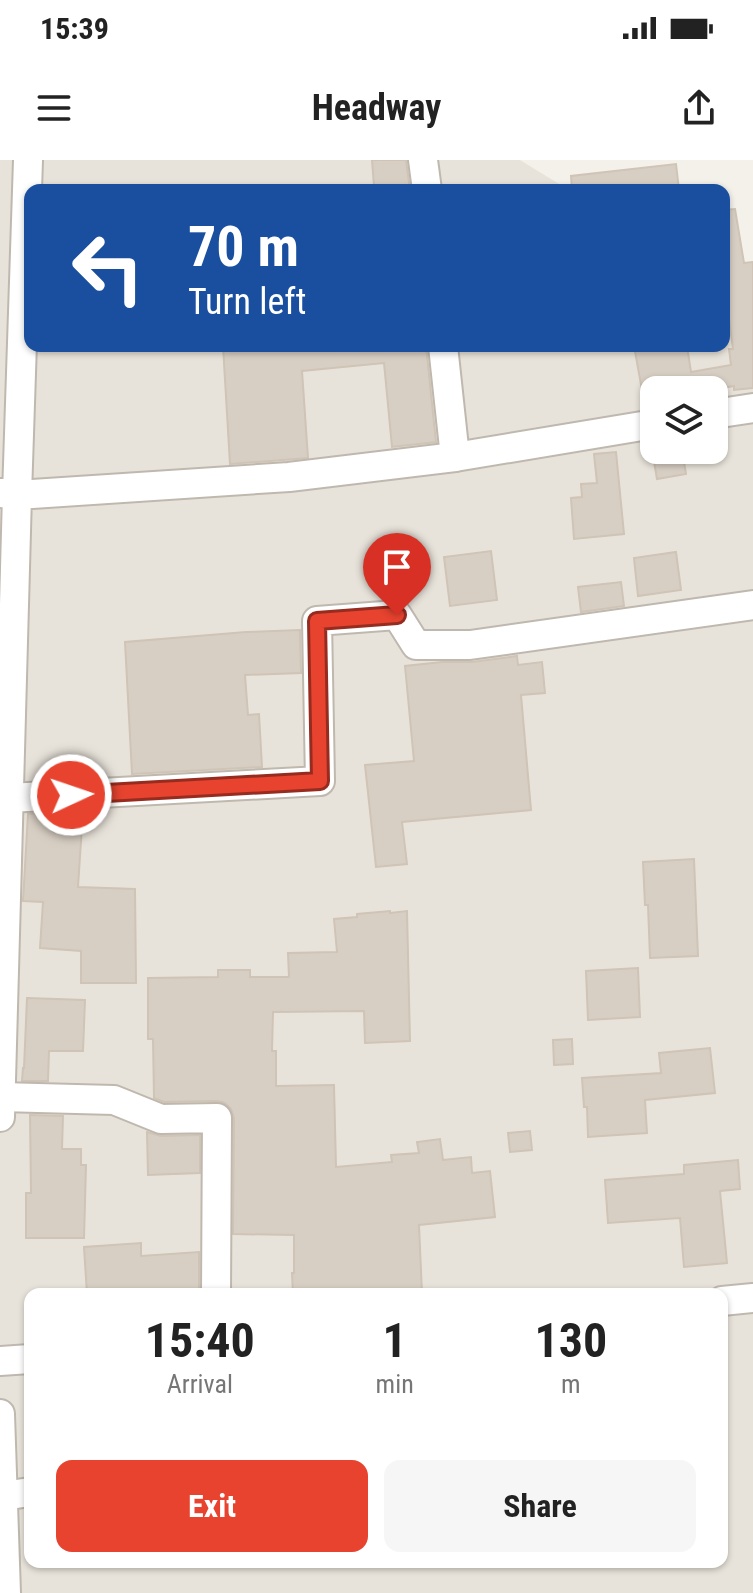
<!DOCTYPE html>
<style>
:root{--surface:#fff;--page:#f6f6f6;--text:#222;--muted:#767676;--accent:#e7432f}
body{margin:0;font-family:"Roboto Condensed",sans-serif;background:var(--page);color:var(--text);height:100vh;display:flex;flex-direction:column;font-size:30px;white-space:nowrap}
*{box-sizing:border-box;margin:0}
p{font-size:26px;color:var(--muted)}
.icon{flex:none;width:44px;height:44px;fill:none;stroke:currentColor;stroke-width:2;stroke-linecap:round;stroke-linejoin:round}
.map{position:relative;flex:1;overflow:hidden}
.sheet{position:absolute;left:24px;top:1128px;width:704px;height:280px;display:flex;flex-direction:column;background:var(--surface);border-radius:16px;box-shadow:0 2px 6px #0004}
.sheet>*{flex:none}
.guide{position:absolute;left:24px;top:24px;width:706px;height:168px;border-radius:16px;box-shadow:0 2px 6px #0004;background:#1a4fa0;color:#fff;overflow:hidden}
.buttons{position:absolute;left:640px;top:216px;display:grid;gap:16px}
.buttons a{display:grid;place-items:center;width:88px;height:88px;border-radius:16px;background:var(--surface);box-shadow:0 2px 6px #0004;font-size:40px}
.pin{position:absolute;display:grid;place-items:center;width:68px;height:68px;color:#fff;margin:-82px -34px;border-radius:50% 50% 50% 0;rotate:-45deg;box-shadow:0 0 8px #0007}
.pin .icon{rotate:45deg}
.me{position:absolute;width:88px;margin:-44px;rotate:87deg;stroke-linejoin:round;filter:drop-shadow(0 0 6px #0008)}
.turn{display:flex;align-items:center;gap:28px;height:168px;padding:0 32px;font-size:36px}
.turn .icon{width:104px;height:104px;stroke-width:2.5}
.turn b{display:block;font-size:56px;line-height:68px}
.eta{display:flex;justify-content:space-evenly;align-items:center;height:136px;text-align:center}
.eta b{font-size:48px;font-weight:700;line-height:56px}
.primary-button{display:flex;gap:16px;margin-top:auto;padding:16px 32px}
.primary-button a{flex:1;height:92px;border-radius:16px;background:var(--accent);color:#fff;font-size:32px;font-weight:700;line-height:92px;text-align:center}
.primary-button a+a{background:var(--page);color:var(--text)}
.status{display:flex;justify-content:space-between;align-items:center;height:56px;padding:0 40px;background:var(--surface);direction:ltr}
.status svg{height:22px;fill:currentColor}
header{display:flex;justify-content:space-between;align-items:center;height:104px;padding:0 32px;background:var(--surface);font-size:36px;font-weight:700}
.map>svg:first-child{display:block}
.residential{fill:#e8e3da;fill-rule:evenodd}
.building{fill:#d8cfc4;stroke:#cfc4b5;stroke-width:2}
.lines{fill:none;stroke-linecap:round;stroke-linejoin:round}
.minor-casing{stroke:#bfb8ae;stroke-width:32}
.minor{stroke:#fff;stroke-width:28}
.route-casing{stroke:#962c1f;stroke-width:20}
.route{stroke:#e7432f;stroke-width:14}
</style>
<div class="status"><b>15:39</b><svg viewBox="0 0 49 12"><path d="M0 12V9h3v3zM5 12V6h3v6zM10 12V3h3v9zM15 12V0h3v12zM26 1h20v11H26zM47 4h2v5h-2z"/></svg></div>
<header><svg class="icon" aria-label="menu" viewBox="0 0 24 24"><path d="M4 6h16M4 12h16M4 18h16"/></svg>Headway<svg class="icon" aria-label="share" viewBox="0 0 24 24"><path d="M12 15V3M7 8l5-5 5 5M5 13v7h14v-7"/></svg></header>
<div class="map">
<svg width="753" height="1433" viewBox="0 0 753 1433">
<rect width="100%" height="100%" fill="#f4f1eb"/>
<path class="residential" d="M 0,0 L 520,0 L 569,30 L 30,30 L 30,186 L 724,186 L 724,124 L 753,142 L 753,1433 L 0,1433 ZM 654,230 L 714,230 L 714,290 L 654,290 ZM 30,1134 L 722,1134 L 722,1402 L 30,1402 Z"/>
<g class="building">
<path d="M 372,0 L 406,0 L 410,30 L 380,30 L 380,26 L 374,26 Z"/>
<path d="M 676,4 L 679,30 L 572,30 L 571,16 Z"/>
<path d="M 735,49 L 744,103 L 753,102 L 753,228 L 734,230 L 734,226 L 711,230 L 642,230 L 634,186 L 687,186 L 691,212 L 731,205 L 729,189 L 733,189 L 724,120 L 724,50 Z"/>
<path d="M 223,186 L 426,186 L 436,282 L 392,287 L 384,203 L 302,211 L 308,298 L 230,304 Z"/>
<path d="M 652,290 L 682,290 L 686,314 L 657,319 Z"/>
<path d="M 616,292 L 624,374 L 574,379 L 571,338 L 582,337 L 581,324 L 597,323 L 594,294 Z"/>
<path d="M 491,391 L 497,440 L 450,446 L 444,397 Z"/>
<path d="M 676,392 L 681,430 L 638,436 L 634,398 Z"/>
<path d="M 621,422 L 624,446 L 581,452 L 578,427 Z"/>
<path d="M 300,470 L 301,513 L 245,515 L 248,555 L 259,554 L 262,607 L 132,614 L 125,482 L 246,472 Z"/>
<path d="M 517,496 L 518,505 L 542,502 L 545,533 L 521,535 L 531,650 L 402,662 L 407,704 L 376,707 L 365,605 L 414,601 L 405,506 L 442,502 L 472,502 Z"/>
<path d="M 83,651 L 78,727 L 135,729 L 136,823 L 81,823 L 81,791 L 40,788 L 43,742 L 23,741 L 28,654 Z"/>
<path d="M 694,699 L 698,796 L 650,798 L 648,745 L 645,745 L 643,702 Z"/>
<path d="M 390,751 L 390,753 L 407,751 L 410,881 L 365,883 L 364,851 L 273,852 L 272,891 L 276,891 L 276,926 L 334,925 L 336,1007 L 392,1002 L 391,995 L 419,993 L 417,982 L 440,979 L 443,1000 L 471,997 L 472,1013 L 490,1011 L 495,1057 L 419,1065 L 422,1134 L 293,1134 L 292,1113 L 294,1113 L 294,1075 L 233,1074 L 234,958 L 231,949 L 225,943 L 217,941 L 164,942 L 154,938 L 153,879 L 148,879 L 148,818 L 218,817 L 218,810 L 250,810 L 250,817 L 289,817 L 288,793 L 337,792 L 334,759 L 357,757 L 357,754 Z"/>
<path d="M 638,808 L 640,857 L 588,860 L 586,811 Z"/>
<path d="M 27,838 L 85,840 L 83,891 L 49,891 L 48,921 L 22,921 L 23,908 L 24,908 Z"/>
<path d="M 572,879 L 573,904 L 554,905 L 553,880 Z"/>
<path d="M 710,888 L 715,933 L 645,940 L 647,973 L 588,977 L 587,947 L 584,947 L 582,918 L 661,913 L 659,893 Z"/>
<path d="M 30,955 L 63,956 L 62,989 L 81,989 L 81,1005 L 86,1005 L 84,1078 L 26,1078 L 26,1033 L 31,1033 Z"/>
<path d="M 530,971 L 532,990 L 510,992 L 508,973 Z"/>
<path d="M 147,972 L 161,976 L 200,975 L 200,1013 L 148,1015 Z"/>
<path d="M 738,1000 L 740,1029 L 720,1031 L 727,1103 L 684,1107 L 680,1058 L 608,1063 L 605,1020 L 684,1014 L 684,1005 Z"/>
<path d="M 141,1083 L 141,1096 L 199,1092 L 199,1134 L 153,1134 L 153,1130 L 87,1134 L 84,1087 Z"/>
</g>
<g class="lines">
<g class="minor-casing">
<g id="minor">
<path d="M 423,0 L 427,30"/>
<path d="M 443,186 L 455,297"/>
<path d="M 714,254 L 753,248"/>
<path d="M 1,333 L 17,335 L 28,0"/>
<path d="M 9,638 L 320,621 L 317,461 L 397,455 L 416,485 L 470,485 L 753,445"/>
<path d="M 0,937 L 114,940 L 161,959 L 217,958 L 216,1134"/>
<path d="M 0,957 L 17,335 L 289,317 L 455,297 L 654,264"/>
<path d="M 722,1141 L 753,1138"/>
<path d="M 0,1201 L 30,1199"/>
<path d="M 0,1254 L 6,1433"/>
<path d="M 3,1336 L 30,1332"/>
</g>
</g>
<use href="#minor" class="minor"/>
</g>
<g class="lines">
<g class="route-casing">
<path id="route" d="M 71,635 L 320,621 L 317,461 L 397,455"/>
</g>
<use href="#route" class="route"/>
</g>
</svg>
<div class="buttons">
<a><svg class="icon" aria-label="layers" viewBox="0 0 24 24"><path d="M12 4l9 5-9 5-9-5zM3 14l9 5 9-5"/></svg></a>
</div>
<div class="pin" style="left:397px;top:455px;background:#d93025"><svg class="icon" aria-label="arrive" viewBox="0 0 24 24"><path d="M6 21V4h12l-3 4 3 4H6"/></svg></div>
<svg class="me" style="left:71px;top:635px" viewBox="-20 -20 40 40"><circle r="17" fill="#e7432f" stroke="#fff" stroke-width="3"/><path d="M0-11L8 9 0 5-8 9z" fill="#fff"/></svg>
<div class="guide">
<div class="turn"><svg class="icon" aria-label="left" viewBox="0 0 24 24"><path d="M17 20v-9H6M10 6l-5 5 5 5"/></svg><div><b>70 m</b>Turn left</div></div>
</div>
<section class="sheet">
<div class="eta">
<div><b>15:40</b><p>Arrival</p></div>
<div><b>1</b><p>min</p></div>
<div><b>130</b><p>m</p></div>
</div>
<div class="primary-button"><a>Exit</a><a>Share</a></div>
</section>
</div>
